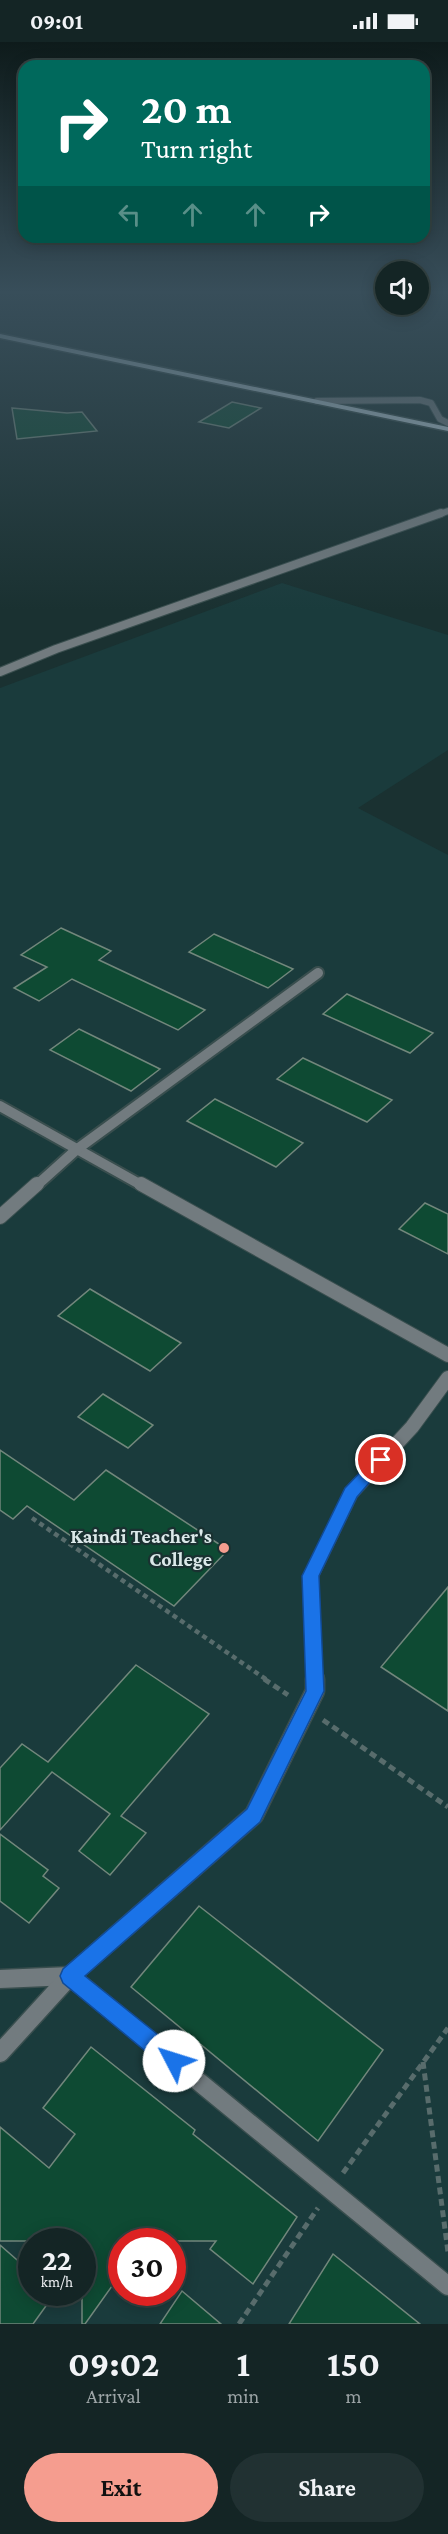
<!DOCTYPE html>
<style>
:root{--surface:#142525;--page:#213132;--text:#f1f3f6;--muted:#9da5a7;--line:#334242;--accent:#f59d8f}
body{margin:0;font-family:"Crimson Pro",serif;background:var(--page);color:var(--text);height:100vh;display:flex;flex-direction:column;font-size:22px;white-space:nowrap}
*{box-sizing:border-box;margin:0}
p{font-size:20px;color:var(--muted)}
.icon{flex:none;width:33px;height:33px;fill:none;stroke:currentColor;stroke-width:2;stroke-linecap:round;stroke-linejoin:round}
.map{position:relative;height:2282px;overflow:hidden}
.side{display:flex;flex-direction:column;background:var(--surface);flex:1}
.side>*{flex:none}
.hud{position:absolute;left:18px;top:18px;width:412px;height:183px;border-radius:18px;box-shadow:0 3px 15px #0003,0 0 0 2px var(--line);background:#00695c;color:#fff;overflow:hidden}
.buttons{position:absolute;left:375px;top:219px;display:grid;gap:12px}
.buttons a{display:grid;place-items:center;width:54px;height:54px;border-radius:50%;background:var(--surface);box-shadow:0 3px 15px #0003,0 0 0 2px var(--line);font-size:30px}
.speed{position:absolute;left:18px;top:2186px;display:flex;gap:12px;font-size:30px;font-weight:700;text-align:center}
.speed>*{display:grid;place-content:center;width:78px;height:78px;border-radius:50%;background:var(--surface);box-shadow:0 3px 15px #0003,0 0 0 2px var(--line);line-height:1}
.speed small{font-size:15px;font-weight:400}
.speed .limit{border:9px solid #d22;background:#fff;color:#111}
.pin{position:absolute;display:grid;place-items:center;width:51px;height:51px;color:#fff;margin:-26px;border:3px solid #fff;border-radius:50%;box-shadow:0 2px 6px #0007}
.me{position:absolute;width:66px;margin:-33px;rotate:310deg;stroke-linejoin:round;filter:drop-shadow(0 0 4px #0008)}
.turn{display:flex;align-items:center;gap:21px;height:126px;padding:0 24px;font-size:27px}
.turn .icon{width:78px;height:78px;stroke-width:2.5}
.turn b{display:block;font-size:42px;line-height:51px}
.lanes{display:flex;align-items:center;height:57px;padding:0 24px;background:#0003;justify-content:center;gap:30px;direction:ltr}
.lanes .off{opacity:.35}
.eta{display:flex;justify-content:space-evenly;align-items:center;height:102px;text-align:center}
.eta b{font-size:36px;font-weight:700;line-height:42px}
.cta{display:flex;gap:12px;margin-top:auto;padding:12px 24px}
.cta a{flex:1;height:69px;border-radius:36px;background:var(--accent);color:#111;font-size:24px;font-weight:700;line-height:69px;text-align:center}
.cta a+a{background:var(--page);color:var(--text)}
.status{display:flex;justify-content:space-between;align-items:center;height:42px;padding:0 30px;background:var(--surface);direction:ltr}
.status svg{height:16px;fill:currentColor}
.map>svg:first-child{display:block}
.built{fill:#1a3b3c;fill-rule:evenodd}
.building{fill:#0e4a33;stroke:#72877c;stroke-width:1.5}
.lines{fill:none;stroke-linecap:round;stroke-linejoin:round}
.lane-casing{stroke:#394e4e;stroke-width:8}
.street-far4-casing{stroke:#394e4e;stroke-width:8}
.street-far3-casing{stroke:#394e4e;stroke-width:10}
.street-far2-casing{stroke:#394e4e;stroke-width:14}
.street-far1-casing{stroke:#394e4e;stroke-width:16}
.street-casing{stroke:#394e4e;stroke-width:21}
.primary-casing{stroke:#394e4e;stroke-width:3}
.path-far1{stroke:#586c6c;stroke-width:4.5;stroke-dasharray:5 4;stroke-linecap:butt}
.path{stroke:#586c6c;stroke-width:5;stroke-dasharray:7 4.5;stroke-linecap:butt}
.lane{stroke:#727b7f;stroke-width:6}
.street-far4{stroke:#727b7f;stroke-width:6}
.street-far3{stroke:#727b7f;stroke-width:8}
.street-far2{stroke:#727b7f;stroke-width:10}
.street-far1{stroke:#727b7f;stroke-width:14}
.street{stroke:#727b7f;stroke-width:18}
.primary{fill:#b6c9d3;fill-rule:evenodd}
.route{fill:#1a73e8;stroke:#114b97;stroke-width:1.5}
.poi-dot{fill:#f59d8f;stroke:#1a3131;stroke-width:2}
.labels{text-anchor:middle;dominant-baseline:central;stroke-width:4.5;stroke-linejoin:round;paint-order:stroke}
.near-poi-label{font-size:20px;font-weight:bold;fill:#dbe9e9;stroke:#1a3131;text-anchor:end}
</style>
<div class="status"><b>09:01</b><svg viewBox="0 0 49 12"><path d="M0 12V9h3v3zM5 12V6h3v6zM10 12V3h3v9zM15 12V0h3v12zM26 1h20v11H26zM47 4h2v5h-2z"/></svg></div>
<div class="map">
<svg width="448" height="2282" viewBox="0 0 448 2282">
<rect width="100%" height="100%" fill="#1a3131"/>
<path class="built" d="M 282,541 L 448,593 L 448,708 L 358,766 L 448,813 L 448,2282 L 0,2282 L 0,646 ZM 32,2199 L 82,2199 L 82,2250 L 32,2250 ZM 122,2199 L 172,2199 L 172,2250 L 122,2250 Z"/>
<g class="building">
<path d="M 232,360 L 261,366 L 229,386 L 199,380 Z"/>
<path d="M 12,366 L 67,371 L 82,370 L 97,389 L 17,397 Z"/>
<path d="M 61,886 L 111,909 L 99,918 L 205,968 L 178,988 L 72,937 L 39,959 L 14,946 L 47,925 L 21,913 Z"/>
<path d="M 214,892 L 293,927 L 268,946 L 189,910 Z"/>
<path d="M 347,952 L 433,991 L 410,1011 L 323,972 Z"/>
<path d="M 79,987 L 160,1027 L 131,1049 L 50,1008 Z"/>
<path d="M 303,1016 L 392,1058 L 367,1080 L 277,1037 Z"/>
<path d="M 215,1057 L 303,1101 L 276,1125 L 187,1079 Z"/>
<path d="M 425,1161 L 448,1172 L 448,1212 L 399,1187 Z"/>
<path d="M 90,1247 L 181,1301 L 150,1329 L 58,1274 Z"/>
<path d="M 103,1352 L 153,1383 L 128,1406 L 78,1375 Z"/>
<path d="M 0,1408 L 74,1458 L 106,1428 L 228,1508 L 174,1564 L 27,1464 L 13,1477 L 0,1468 Z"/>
<path d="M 448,1545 L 448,1669 L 381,1625 Z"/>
<path d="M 136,1623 L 209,1672 L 121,1774 L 146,1791 L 110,1833 L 79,1809 L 110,1772 L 52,1730 L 0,1788 L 0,1726 L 22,1702 L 48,1720 Z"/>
<path d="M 0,1792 L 48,1828 L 43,1834 L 59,1846 L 29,1881 L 0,1859 Z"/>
<path d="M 199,1864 L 383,2008 L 318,2099 L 131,1945 Z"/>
<path d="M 91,2005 L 195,2088 L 193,2092 L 297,2175 L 253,2242 L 210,2207 L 216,2199 L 122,2199 L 122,2230 L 85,2282 L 82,2282 L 82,2199 L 0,2199 L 0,2085 L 49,2126 L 75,2092 L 43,2066 Z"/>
<path d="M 0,2203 L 32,2231 L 32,2250 L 56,2250 L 33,2282 L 0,2282 Z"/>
<path d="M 333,2212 L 420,2282 L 289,2282 Z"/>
<path d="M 182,2249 L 221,2282 L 160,2282 Z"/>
</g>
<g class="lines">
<g class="lane-casing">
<path id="lane" d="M 317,359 L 420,358 L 431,361 L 440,377 L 448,381"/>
</g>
<g class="street-far4-casing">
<path id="street-far4" d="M 437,473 L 448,469"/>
</g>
<g class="street-far3-casing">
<path id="street-far3" d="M 0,630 L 56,607 L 441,471"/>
</g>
<g class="street-far2-casing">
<g id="street-far2">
<path d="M 0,1064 L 143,1144"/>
<path d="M 36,1144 L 76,1108 L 318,931"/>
</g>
</g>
<g class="street-far1-casing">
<g id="street-far1">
<path d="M 141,1142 L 448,1313"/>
<path d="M 0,1175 L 37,1142"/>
<path d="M 315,1638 L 311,1534 L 351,1451 L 412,1385 L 448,1336"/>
</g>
</g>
<g class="street-casing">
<g id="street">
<path d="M 315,1637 L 315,1649 L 254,1773 L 70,1934 L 448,2244"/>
<path d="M 0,1937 L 70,1934"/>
<path d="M 0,2011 L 70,1934"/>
</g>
</g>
<g class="primary-casing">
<path id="primary" d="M 0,292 L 448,385 L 448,389 L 0,296 Z"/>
</g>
<path class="path-far1" d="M 32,1476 L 267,1638"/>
<g class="path">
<path d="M 264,1637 L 288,1653"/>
<path d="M 323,1678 L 448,1765"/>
<path d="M 423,2020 L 448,2210"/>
<path d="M 343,2131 L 448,1986"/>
<path d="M 239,2282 L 318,2166"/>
</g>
<use href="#lane" class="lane"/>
<use href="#street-far4" class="street-far4"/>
<use href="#street-far3" class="street-far3"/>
<use href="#street-far2" class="street-far2"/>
<use href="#street-far1" class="street-far1"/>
<use href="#street" class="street"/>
<use href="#primary" class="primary"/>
</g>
<linearGradient id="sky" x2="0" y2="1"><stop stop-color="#0e1b1b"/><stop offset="0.44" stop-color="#384e5a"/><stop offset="1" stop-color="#384e5a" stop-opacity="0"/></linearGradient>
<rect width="448" height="568" fill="url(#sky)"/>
<path class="route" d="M 381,1412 L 387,1414 L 389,1418 L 357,1455 L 319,1534 L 324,1649 L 260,1780 L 85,1934 L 182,2012 L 185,2019 L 182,2027 L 174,2030 L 167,2027 L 63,1941 L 60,1934 L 63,1927 L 247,1767 L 306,1649 L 302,1534 L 345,1446 L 376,1414 Z"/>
<circle class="poi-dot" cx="224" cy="1506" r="6"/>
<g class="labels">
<g class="near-poi-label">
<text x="212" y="1494">Kaindi Teacher's<tspan x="212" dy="23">College</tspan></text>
</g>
</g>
</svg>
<div class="buttons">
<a><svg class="icon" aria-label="sound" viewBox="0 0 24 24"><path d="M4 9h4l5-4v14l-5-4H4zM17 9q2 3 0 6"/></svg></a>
</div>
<div class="speed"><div>22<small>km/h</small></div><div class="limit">30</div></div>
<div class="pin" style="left:381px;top:1418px;background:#d93025"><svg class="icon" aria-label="arrive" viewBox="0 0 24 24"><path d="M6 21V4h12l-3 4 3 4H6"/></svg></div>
<svg class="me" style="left:174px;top:2019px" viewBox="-20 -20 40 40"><circle r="19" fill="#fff"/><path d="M0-13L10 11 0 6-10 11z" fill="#1a73e8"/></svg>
<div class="hud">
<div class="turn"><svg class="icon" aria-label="right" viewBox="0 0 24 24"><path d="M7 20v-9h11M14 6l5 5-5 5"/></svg><div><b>20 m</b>Turn right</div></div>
<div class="lanes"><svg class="icon off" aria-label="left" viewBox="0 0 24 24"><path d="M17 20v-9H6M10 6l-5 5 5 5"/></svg><svg class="icon off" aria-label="ahead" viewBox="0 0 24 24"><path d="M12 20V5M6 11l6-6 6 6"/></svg><svg class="icon off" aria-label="ahead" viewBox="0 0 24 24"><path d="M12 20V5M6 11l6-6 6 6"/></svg><svg class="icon" aria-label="right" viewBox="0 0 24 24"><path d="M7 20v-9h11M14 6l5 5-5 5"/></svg></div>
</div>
</div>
<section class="side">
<div class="eta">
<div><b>09:02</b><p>Arrival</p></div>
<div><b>1</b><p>min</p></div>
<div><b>150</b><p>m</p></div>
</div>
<div class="cta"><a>Exit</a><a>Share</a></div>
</section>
